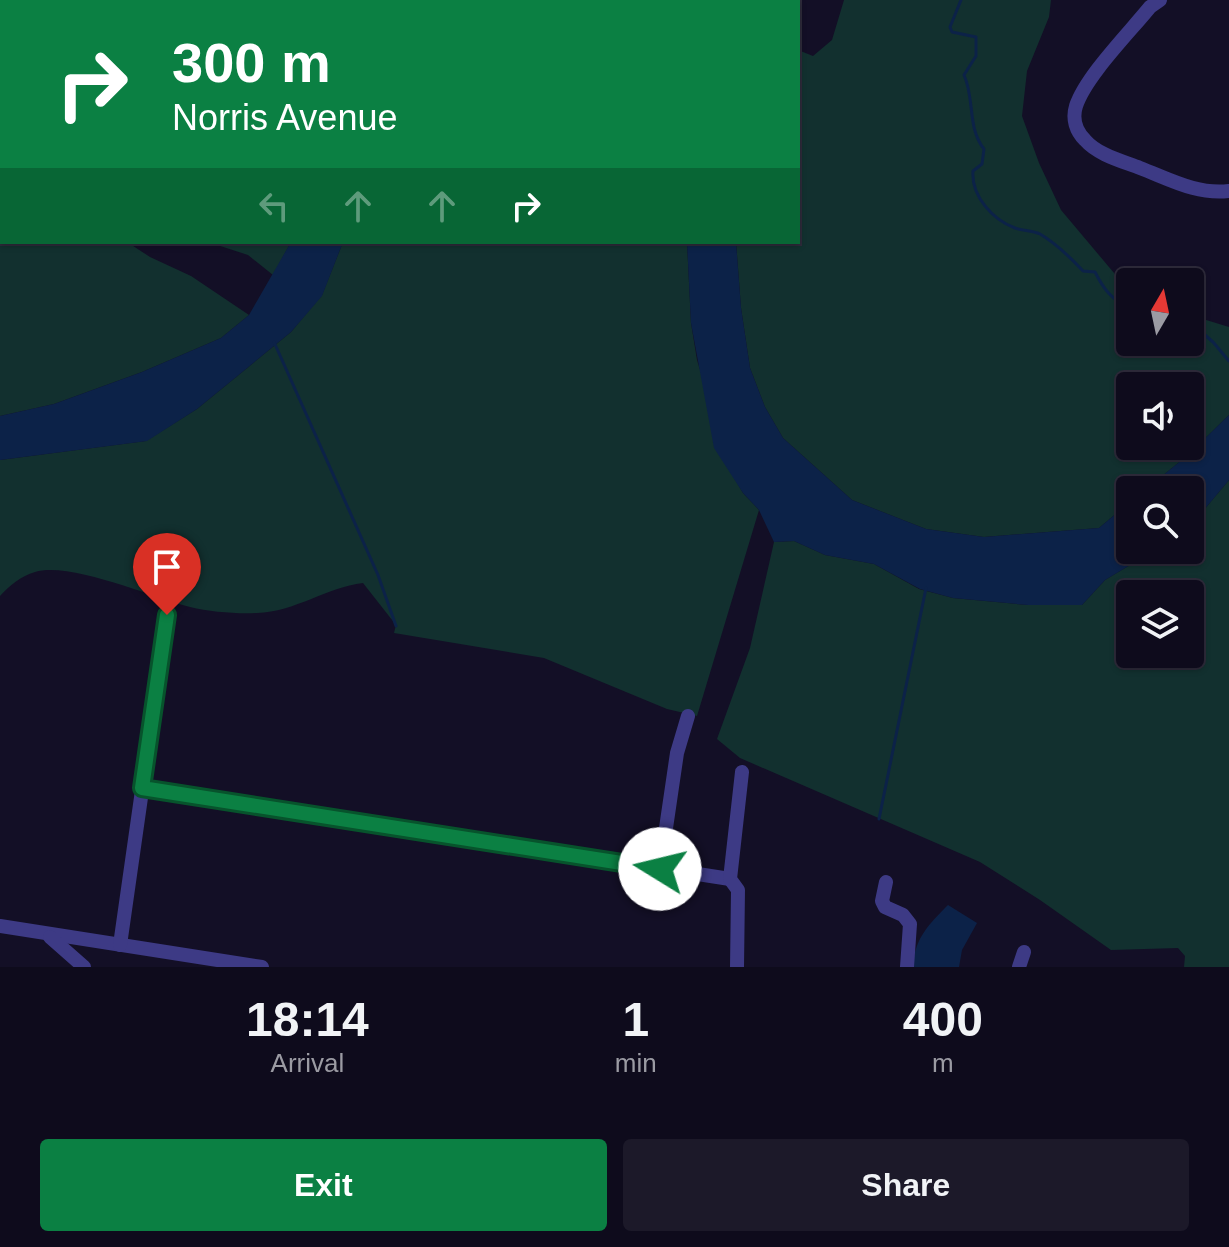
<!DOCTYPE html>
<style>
:root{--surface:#0e0b1c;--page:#1c1929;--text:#f1f3f6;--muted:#9b9ba3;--line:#2e2b3b;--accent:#0b8043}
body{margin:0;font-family:Helvetica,sans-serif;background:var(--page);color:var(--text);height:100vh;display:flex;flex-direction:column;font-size:30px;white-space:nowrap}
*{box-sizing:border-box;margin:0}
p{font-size:26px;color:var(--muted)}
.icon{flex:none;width:44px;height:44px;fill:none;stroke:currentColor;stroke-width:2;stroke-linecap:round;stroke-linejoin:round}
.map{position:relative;height:967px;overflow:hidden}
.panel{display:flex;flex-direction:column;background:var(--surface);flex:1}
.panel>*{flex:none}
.banner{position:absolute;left:0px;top:0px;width:800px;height:244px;box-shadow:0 2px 6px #0004,0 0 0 2px var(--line);background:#0b8043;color:#fff;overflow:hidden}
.needle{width:52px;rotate:9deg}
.fabs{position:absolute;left:1116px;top:268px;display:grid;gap:16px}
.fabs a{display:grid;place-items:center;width:88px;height:88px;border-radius:8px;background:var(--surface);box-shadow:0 2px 6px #0004,0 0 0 2px var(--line);font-size:40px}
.pin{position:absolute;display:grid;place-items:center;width:68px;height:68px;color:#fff;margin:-82px -34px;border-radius:50% 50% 50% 0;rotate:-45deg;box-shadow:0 0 8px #0007}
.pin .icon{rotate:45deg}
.me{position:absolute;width:88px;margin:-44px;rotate:279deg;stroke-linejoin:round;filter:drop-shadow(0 0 6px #0008)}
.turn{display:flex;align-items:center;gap:28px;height:168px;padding:0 40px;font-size:36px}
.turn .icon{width:104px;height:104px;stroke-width:2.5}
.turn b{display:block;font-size:56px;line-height:68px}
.lanes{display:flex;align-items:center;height:76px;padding:0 40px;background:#0003;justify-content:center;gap:40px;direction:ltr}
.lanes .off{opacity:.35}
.eta{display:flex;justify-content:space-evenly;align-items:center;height:136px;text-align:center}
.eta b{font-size:48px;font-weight:700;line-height:56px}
.action{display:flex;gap:16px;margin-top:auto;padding:16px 40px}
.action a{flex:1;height:92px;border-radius:8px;background:var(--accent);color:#fff;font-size:32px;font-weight:700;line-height:92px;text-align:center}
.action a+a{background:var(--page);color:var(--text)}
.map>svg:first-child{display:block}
.green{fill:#12302f;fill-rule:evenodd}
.water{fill:#0c2248}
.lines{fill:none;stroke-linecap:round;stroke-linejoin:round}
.stream{stroke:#0c2248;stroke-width:3}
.minor{stroke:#3d3a85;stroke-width:14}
.route-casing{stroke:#07532c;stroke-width:20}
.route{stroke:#0b8043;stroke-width:14}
</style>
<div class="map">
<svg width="1229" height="967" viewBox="0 0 1229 967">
<rect width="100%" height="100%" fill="#130f26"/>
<g class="green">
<path d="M 0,0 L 397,0 L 2,2 L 2,38 Z"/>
<path d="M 439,0 L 647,0 L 648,2 L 438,2 Z"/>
<path d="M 844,0 L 1051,0 L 1049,17 L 1027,71 L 1022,116 L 1039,163 L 1061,210 L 1130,292 L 1130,342 L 1190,342 L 1190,315 L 1229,327 L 1229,415 L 1188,455 L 1145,490 L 1130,490 L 1130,502 L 1099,528 L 984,537 L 926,529 L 852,500 L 783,438 L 765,407 L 750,368 L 741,308 L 736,242 L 798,242 L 798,50 L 813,56 L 832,40 ZM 1130,386 L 1190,386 L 1190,446 L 1130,446 Z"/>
<path d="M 0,120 L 2,242 L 127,242 L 150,257 L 191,276 L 249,315 L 221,338 L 142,372 L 54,404 L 0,416 Z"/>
<path d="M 208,242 L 291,242 L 273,275 L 248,255 Z"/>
<path d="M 343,242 L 687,242 L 691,323 L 697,360 L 732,474 L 743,493 L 759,510 L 697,716 L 667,709 L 544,658 L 394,633 L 396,625 L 363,583 C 327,587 295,612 257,613 C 237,614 210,612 190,607 C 154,598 70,561 35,572 C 21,576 10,585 0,596 L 0,460 L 146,441 L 197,409 L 291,332 L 322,295 Z"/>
<path d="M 1229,480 L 1229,967 L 1184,967 L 1185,956 L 1178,948 L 1111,950 L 1040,900 L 980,862 L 740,758 L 717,739 L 750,648 L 774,542 L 794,541 L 825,555 L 874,564 L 919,589 L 953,598 L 1028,605 L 1082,605 L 1105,580 L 1155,550 L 1190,550 L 1190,524 L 1198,517 ZM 1130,594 L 1190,594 L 1190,654 L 1130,654 Z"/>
</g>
<g class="water">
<path d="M 291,242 L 343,242 L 322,296 L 291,332 L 197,409 L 147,441 L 0,460 L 0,416 L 54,404 L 142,372 L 221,338 L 249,315 Z"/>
<path d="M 687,242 L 736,242 L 741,308 L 750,368 L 765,407 L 783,438 L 852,500 L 926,529 L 984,537 L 1099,528 L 1130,502 L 1130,550 L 1155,550 L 1105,580 L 1082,605 L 1028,605 L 953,598 L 920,589 L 874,564 L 825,555 L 794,541 L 774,542 L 759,510 L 743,493 L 714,448 L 691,323 Z"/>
<path d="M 1229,415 L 1229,480 L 1198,517 L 1190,524 L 1190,490 L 1145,490 L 1188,455 Z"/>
<path d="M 948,905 L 977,923 L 962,950 L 959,967 L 913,967 C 914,939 929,924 948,905 Z"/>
</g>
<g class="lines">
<g class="stream">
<path d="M 961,0 L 950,27 L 952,32 L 976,37 L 976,56 L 964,75 C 975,99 967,128 984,149 L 982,164 L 973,171 C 971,196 993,220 1015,228 C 1023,231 1032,230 1040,234 C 1057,244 1070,257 1083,271 L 1095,272 C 1103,288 1112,301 1130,307"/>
<path d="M 0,227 L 2,228"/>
<path d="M 1190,322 L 1213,342 L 1229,361"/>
<path d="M 274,342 L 378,575 L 396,626"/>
<path d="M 879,819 L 926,588"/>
</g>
<g class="minor">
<path d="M 1160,0 L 1150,7 C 1129,33 1086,76 1076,106 C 1072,119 1076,131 1085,140 C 1098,155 1122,161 1140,168 C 1169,179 1197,195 1229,191"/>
<path d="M 142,788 L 730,879"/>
<path d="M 660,869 L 677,753 L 688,716"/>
<path d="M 886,882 L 882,901 L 885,907 L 903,915 L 910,924 L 907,967"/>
<path d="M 0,926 L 262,967"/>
<path d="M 50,937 L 84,967"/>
<path d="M 120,945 L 167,615"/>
<path d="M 737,967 L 738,890 L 730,879 L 742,772"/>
<path d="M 1019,967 L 1024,952"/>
</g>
</g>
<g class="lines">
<g class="route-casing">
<path id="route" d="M 167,615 L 142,788 L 660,869"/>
</g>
<use href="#route" class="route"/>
</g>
</svg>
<div class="fabs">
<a><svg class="needle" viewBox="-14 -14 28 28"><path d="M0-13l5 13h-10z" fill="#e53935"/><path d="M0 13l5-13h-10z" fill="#9b9ba3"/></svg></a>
<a><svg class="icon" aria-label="sound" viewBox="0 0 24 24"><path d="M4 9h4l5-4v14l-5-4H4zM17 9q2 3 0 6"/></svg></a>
<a><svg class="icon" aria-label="search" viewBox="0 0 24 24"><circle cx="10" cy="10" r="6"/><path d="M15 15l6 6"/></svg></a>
<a><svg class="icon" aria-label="layers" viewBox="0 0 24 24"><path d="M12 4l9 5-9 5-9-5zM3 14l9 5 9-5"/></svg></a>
</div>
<div class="pin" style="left:167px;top:615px;background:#d93025"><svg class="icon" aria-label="arrive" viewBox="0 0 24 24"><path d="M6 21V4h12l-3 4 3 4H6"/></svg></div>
<svg class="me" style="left:660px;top:869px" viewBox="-20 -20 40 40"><circle r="19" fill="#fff"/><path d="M0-13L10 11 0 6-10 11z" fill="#0b8043"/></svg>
<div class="banner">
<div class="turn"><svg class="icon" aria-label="right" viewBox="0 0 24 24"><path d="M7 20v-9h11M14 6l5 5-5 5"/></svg><div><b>300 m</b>Norris Avenue</div></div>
<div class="lanes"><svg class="icon off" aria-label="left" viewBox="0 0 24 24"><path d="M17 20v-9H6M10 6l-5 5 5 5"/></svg><svg class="icon off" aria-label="ahead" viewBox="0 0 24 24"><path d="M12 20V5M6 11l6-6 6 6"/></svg><svg class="icon off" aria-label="ahead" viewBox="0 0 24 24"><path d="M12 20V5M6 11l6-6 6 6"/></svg><svg class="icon" aria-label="right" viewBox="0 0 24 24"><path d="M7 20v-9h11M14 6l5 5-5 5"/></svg></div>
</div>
</div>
<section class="panel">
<div class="eta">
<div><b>18:14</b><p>Arrival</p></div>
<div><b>1</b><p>min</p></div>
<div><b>400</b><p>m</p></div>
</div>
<div class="action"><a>Exit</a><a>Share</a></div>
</section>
